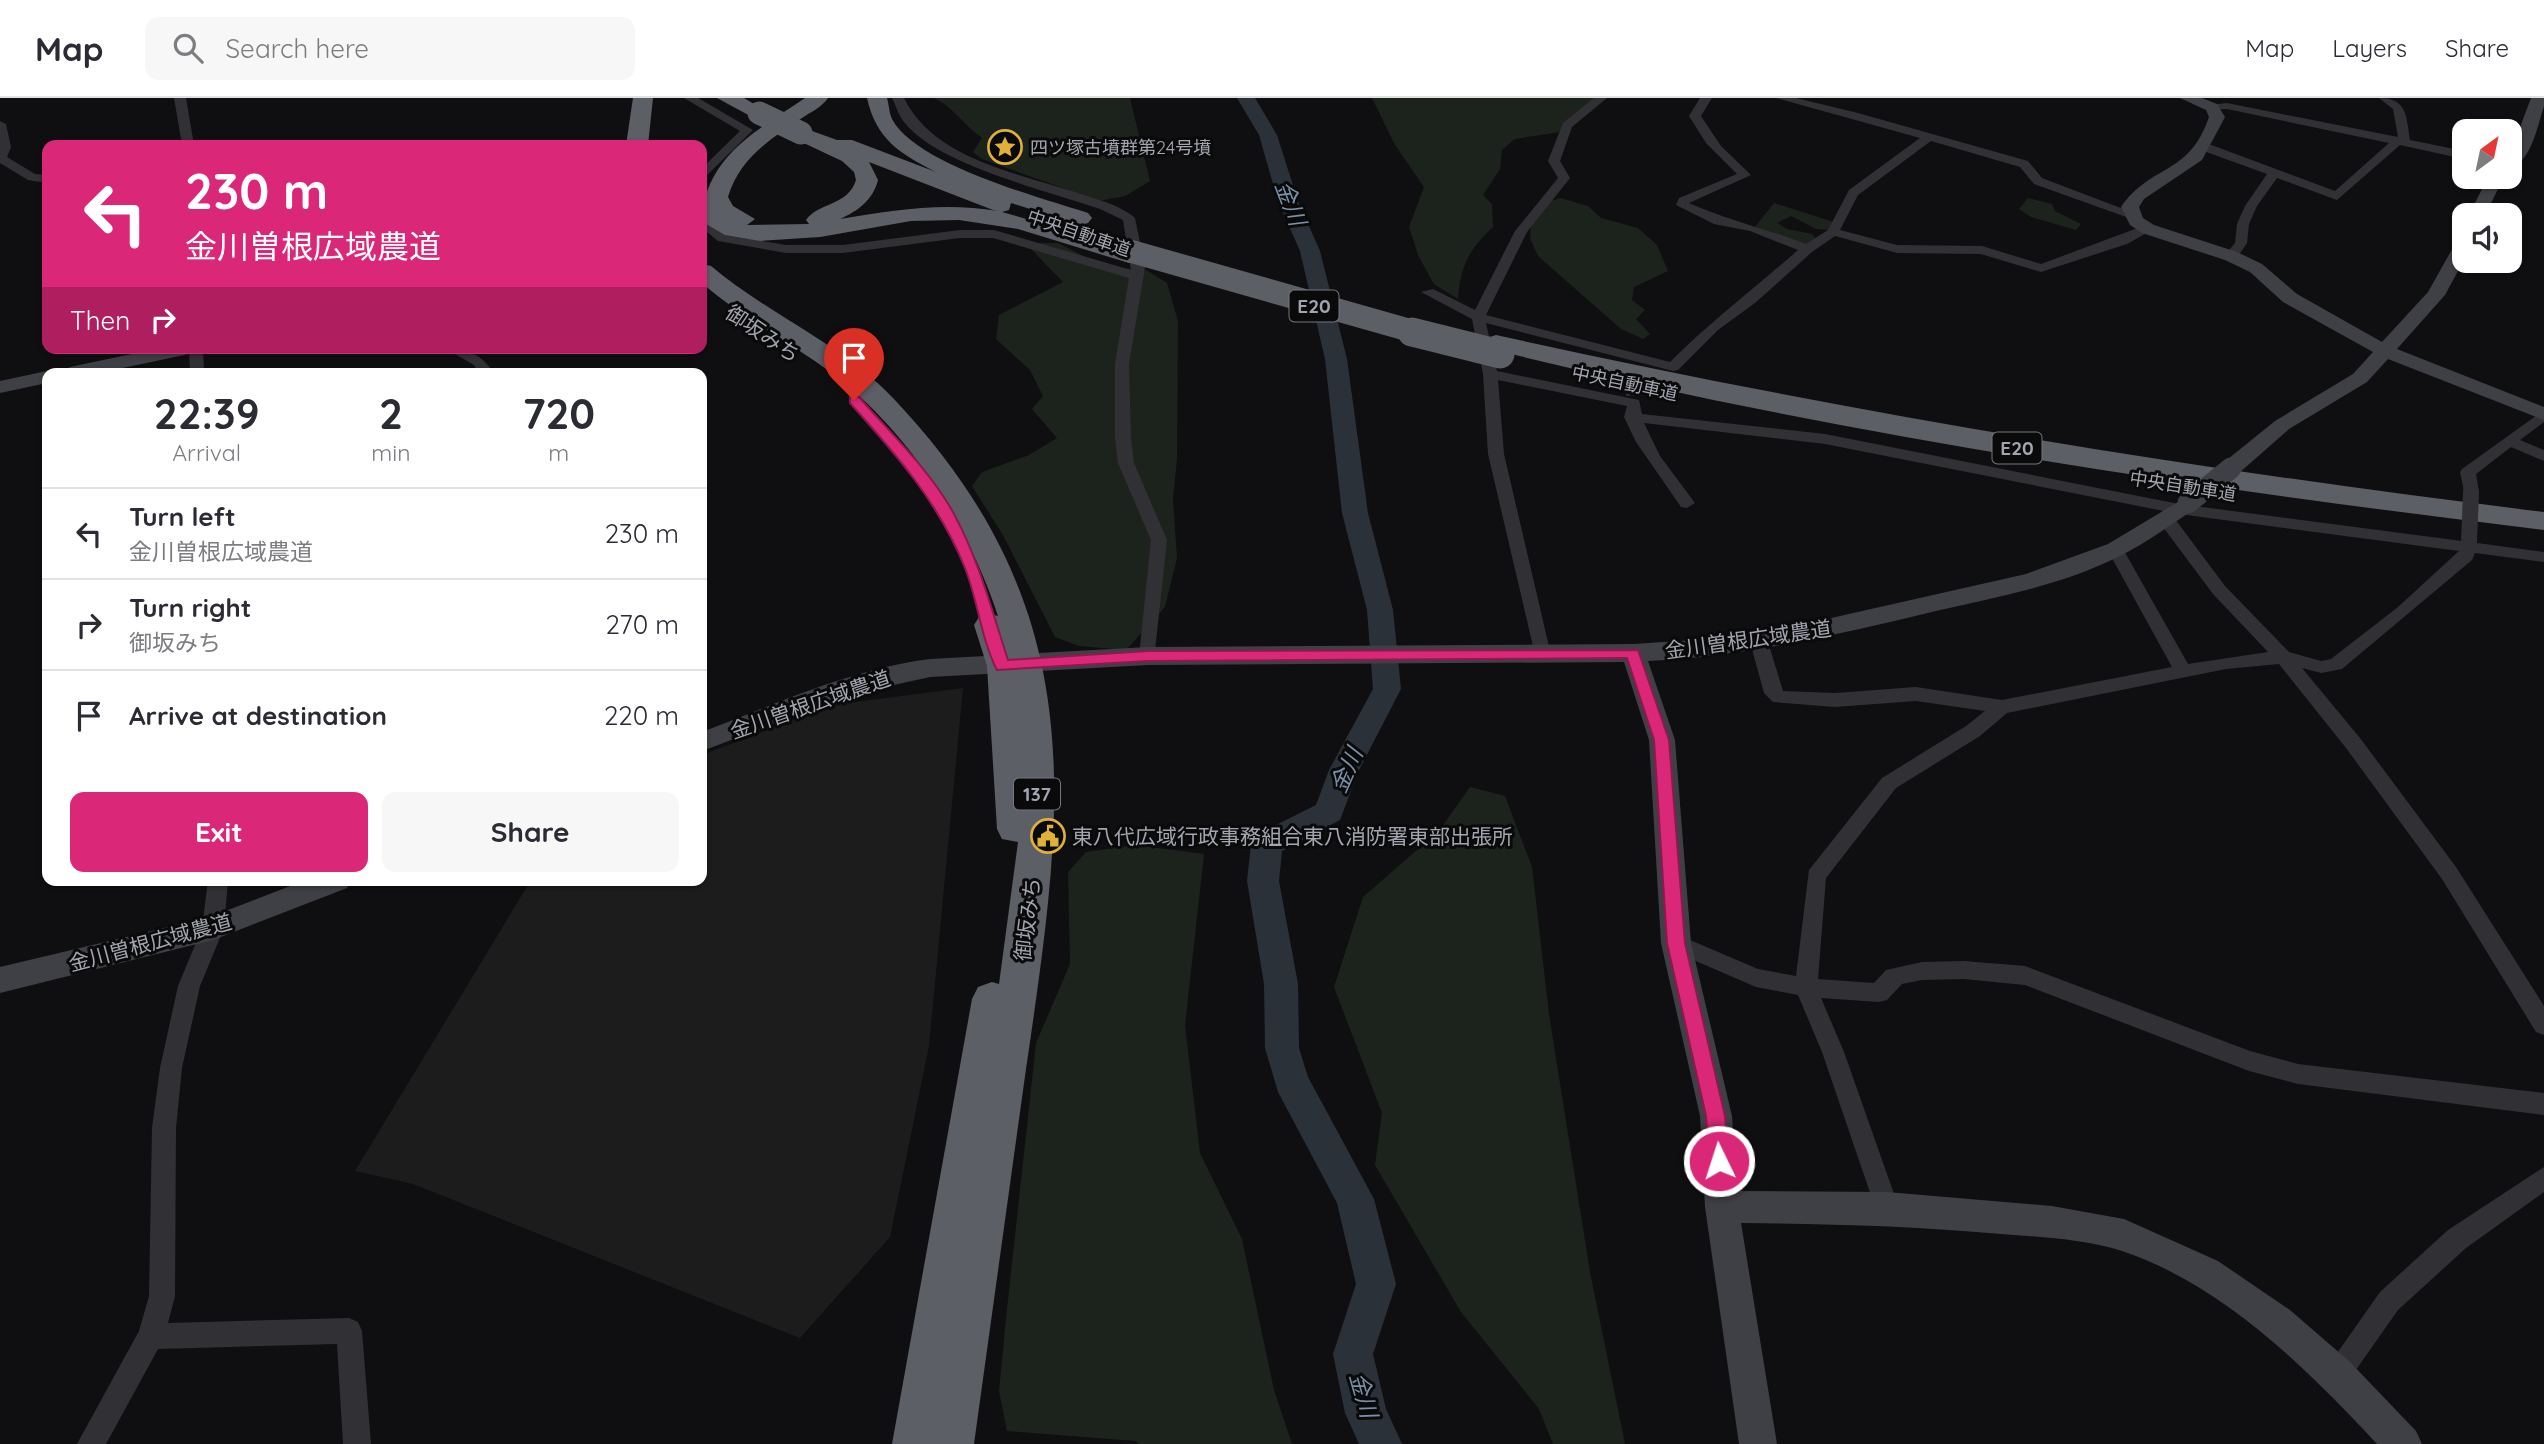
<!DOCTYPE html>
<meta charset="utf-8">
<style>
:root{--surface:#fff;--page:#f7f7f7;--text:#2b2b33;--muted:#7c7c81;--line:#e1e1e2;--accent:#db2777}
body{margin:0;font-family:Quicksand,"Noto Sans JP",sans-serif;background:var(--page);color:var(--text);height:100vh;display:flex;flex-direction:column;font-size:26px;white-space:nowrap}
*{box-sizing:border-box;margin:0}
p{font-size:23px;color:var(--muted)}
.icon{flex:none;width:38px;height:38px;fill:none;stroke:currentColor;stroke-width:2;stroke-linecap:round;stroke-linejoin:round}
.map{position:relative;flex:1;overflow:hidden}
.sheet{position:absolute;left:42px;top:270px;width:665px;height:518px;display:flex;flex-direction:column;background:var(--surface);border-radius:14px;box-shadow:0 2px 5px #0004}
.sheet>*{flex:none}
.top-card{position:absolute;left:42px;top:42px;width:665px;height:214px;border-radius:14px;box-shadow:0 2px 5px #0004;background:#db2777;color:#fff;overflow:hidden}
.needle{width:46px;rotate:33deg}
.fabs{position:absolute;left:2452px;top:21px;display:grid;gap:14px}
.fabs a{display:grid;place-items:center;width:70px;height:70px;border-radius:14px;background:var(--surface);box-shadow:0 2px 5px #0004;font-size:35px}
.pin{position:absolute;display:grid;place-items:center;width:60px;height:60px;color:#fff;margin:-72px -30px;border-radius:50% 50% 50% 0;rotate:-45deg;box-shadow:0 0 7px #0007}
.pin .icon{rotate:45deg}
.me{position:absolute;width:77px;margin:-38px;rotate:356deg;stroke-linejoin:round;filter:drop-shadow(0 0 5px #0008)}
.turn{display:flex;align-items:center;gap:24px;height:147px;padding:0 28px;font-size:32px}
.turn .icon{width:91px;height:91px;stroke-width:2.5}
.turn b{display:block;font-size:49px;line-height:60px}
.then{display:flex;align-items:center;height:66px;padding:0 28px;background:#0003;gap:14px;font-size:26px}
.eta{display:flex;justify-content:space-evenly;align-items:center;height:119px;text-align:center}
.eta b{font-size:42px;font-weight:700;line-height:49px}
.primary-button{display:flex;gap:14px;margin-top:auto;padding:14px 28px}
.primary-button a{flex:1;height:80px;border-radius:14px;background:var(--accent);color:#fff;font-size:28px;font-weight:700;line-height:80px;text-align:center}
.primary-button a+a{background:var(--page);color:var(--text)}
ul{padding:0;list-style:none}
li{display:flex;align-items:center;gap:21px;height:91px;padding:0 28px;border-top:2px solid var(--line)}
li div{flex:1}
li b{display:block;font-size:26px}
li em{font-style:normal}
header{display:flex;align-items:center;gap:42px;box-sizing:border-box;height:98px;padding:0 35px;background:var(--surface);border-bottom:2px solid var(--line)}
header strong{font-size:33px}
nav{display:flex;gap:38px;margin-inline-start:auto;font-size:24px}
.search{width:490px;height:63px;background:var(--page);display:flex;align-items:center;gap:18px;box-sizing:border-box;padding:0 24px;border-radius:14px;color:var(--muted);font-size:26px}
.map>svg:first-child{display:block}
.built{fill:#1c1c1d}
.green{fill:#1c231d}
.lines{fill:none;stroke-linecap:round;stroke-linejoin:round}
.river{fill:#2a3138;fill-rule:evenodd}
.street-tunnel{stroke:#2c2d31;stroke-width:16;stroke-dasharray:16 8;stroke-linecap:butt}
.street{fill:#313135;fill-rule:evenodd}
.secondary{fill:#3f4045;fill-rule:evenodd}
.highway{fill:#5d5f66;fill-rule:evenodd}
.street-bridge{stroke:#313135;stroke-width:16}
.secondary-bridge{stroke:#3f4045;stroke-width:21}
.highway-bridge-far1{stroke:#5d5f66;stroke-width:23}
.highway-bridge{stroke:#5d5f66;stroke-width:29}
.route{fill:#db2777;stroke:#8e194d;stroke-width:2}
.labels{text-anchor:middle;dominant-baseline:central;stroke-width:6;stroke-linejoin:round;paint-order:stroke}
.far-poi-label{font-size:18px;fill:#a2a5b0;stroke:#0b0a0b;text-anchor:start}
.far-street-label{font-size:18px;fill:#a2a5b0;stroke:#0b0a0b}
.shield{fill:#0b0a0b;stroke:#75767e;stroke-width:2}
.shield-label{font-size:19px;font-weight:bold;fill:#a2a5b0}
.street-label{font-size:21px;fill:#a2a5b0;stroke:#0b0a0b}
.poi-label{font-size:21px;fill:#a2a5b0;stroke:#0b0a0b;text-anchor:start}
.water-label{font-size:23px;font-style:italic;fill:#7b91a9;stroke:#0b0a0b}
</style>
<header>
<strong>Map</strong>
<div class="search"><svg class="icon" aria-label="search" viewBox="0 0 24 24"><circle cx="10" cy="10" r="6"/><path d="M15 15l6 6"/></svg>Search here</div>
<nav><a>Map</a><a>Layers</a><a>Share</a></nav>
</header>
<div class="map">
<svg width="2544" height="1346" viewBox="0 0 2544 1346">
<rect width="100%" height="100%" fill="#0f0f11"/>
<path class="built" d="M 963,590 L 929,948 L 890,1139 L 800,1240 L 413,1086 L 355,1073 L 531,782 L 702,782 L 702,657 L 832,607 Z"/>
<g class="green">
<path d="M 934,0 L 1130,0 L 1150,83 L 1125,98 L 1099,103 L 982,61 L 973,54 L 982,40 C 964,27 952,8 934,0 Z"/>
<path d="M 1372,0 L 1606,0 L 1560,34 L 1515,41 L 1502,52 L 1500,71 L 1483,97 L 1492,106 L 1493,129 C 1469,151 1460,169 1458,201 L 1434,186 L 1418,157 L 1409,129 L 1424,89 L 1395,47 Z"/>
<path d="M 1560,100 L 1588,108 L 1601,120 L 1638,130 L 1657,147 L 1668,173 L 1634,189 L 1632,202 L 1645,212 L 1636,221 L 1650,236 L 1643,241 L 1621,231 L 1538,158 L 1530,140 L 1531,128 L 1551,103 Z"/>
<path d="M 2028,100 L 2052,106 L 2055,113 L 2081,126 L 2076,132 L 2031,119 L 2019,111 Z"/>
<path d="M 1774,105 L 1834,124 L 1831,132 L 1816,131 L 1791,118 L 1777,125 L 1787,131 L 1812,136 L 1816,141 L 1808,147 L 1755,129 Z"/>
<path d="M 1040,145 L 1058,145 L 1105,169 L 1146,172 L 1167,185 L 1178,223 L 1177,361 L 1173,401 L 1177,460 L 1165,509 L 1126,552 L 1079,548 L 1055,539 L 1003,437 L 972,388 L 982,374 L 1029,357 L 1057,340 L 1032,311 L 1043,298 L 1030,272 L 996,241 L 999,217 L 1063,184 L 1032,152 Z"/>
<path d="M 1470,689 L 1505,698 L 1532,769 L 1549,916 L 1590,1174 L 1625,1346 L 1553,1346 L 1539,1311 L 1461,1214 L 1375,1067 L 1382,1015 L 1334,889 L 1363,799 L 1439,733 Z"/>
<path d="M 1135,747 L 1204,756 L 1185,927 L 1200,1055 L 1242,1141 L 1274,1292 L 1292,1346 L 1139,1346 L 1136,1343 L 1007,1333 L 999,1293 L 1007,1211 L 1036,945 L 1070,866 L 1068,774 L 1086,754 Z"/>
</g>
<g class="lines">
<path class="river" d="M 1237,0 L 1255,0 L 1277,37 L 1298,103 L 1320,153 L 1347,261 L 1368,415 L 1393,512 L 1401,591 L 1359,672 L 1340,722 L 1282,753 L 1279,783 L 1298,886 L 1299,950 L 1308,979 L 1374,1101 L 1396,1186 L 1373,1256 L 1386,1311 L 1402,1346 L 1359,1346 L 1345,1315 L 1333,1256 L 1356,1186 L 1337,1105 L 1278,994 L 1265,950 L 1264,886 L 1247,783 L 1251,746 L 1256,737 L 1316,707 L 1329,672 L 1373,591 L 1367,512 L 1342,415 L 1325,261 L 1300,153 L 1278,103 L 1259,37 Z"/>
<path class="street-tunnel" d="M 1634,268 L 1634,298"/>
<g class="street">
<path d="M 174,0 L 186,0 L 194,47 L 182,47 Z"/>
<path d="M 684,0 L 698,0 L 753,32 L 702,82 L 702,70 L 740,33 Z"/>
<path d="M 892,0 L 904,0 C 935,64 1025,76 1087,98 C 1103,103 1123,109 1135,120 L 1145,169 L 1129,266 L 1131,340 L 1134,365 L 1167,442 L 1154,562 L 1142,562 L 1139,558 L 1151,442 L 1118,365 L 1115,340 L 1115,266 L 1129,180 L 993,140 L 960,140 L 843,155 L 786,155 L 718,143 L 702,130 L 702,120 L 727,137 L 786,147 L 843,147 L 960,132 L 994,132 L 1131,172 L 1123,122 L 1100,111 C 1049,93 937,67 904,24 C 899,18 896,8 892,0 Z"/>
<path d="M 1594,0 L 1607,0 L 1572,29 L 1560,63 L 1570,80 L 1527,134 L 1486,217 L 1670,264 C 1710,224 1755,190 1798,152 L 1750,133 L 1714,126 L 1676,107 L 1679,100 L 1737,76 L 1706,45 L 1689,18 L 1700,0 L 1712,0 L 1701,18 L 1721,48 L 1751,77 L 1689,105 C 1727,122 1767,131 1806,146 L 1828,132 L 1849,92 L 1920,40 L 1776,0 L 1796,0 L 1858,15 L 2028,63 L 2042,80 L 2139,117 L 2129,120 L 2034,86 L 2020,69 L 1931,43 L 1858,97 L 1840,132 L 1897,147 L 1982,148 L 2041,166 L 2143,128 L 2154,131 L 2127,146 L 2041,174 L 1981,156 L 1897,155 L 1835,138 L 1812,154 L 1755,205 L 1718,232 L 1678,272 L 1673,273 L 1486,225 L 1497,273 L 1639,302 L 1642,316 L 1825,336 L 2179,406 L 2462,443 L 2469,439 L 2477,445 L 2544,454 L 2544,464 L 2475,455 L 2472,462 L 2342,571 L 2321,575 L 2302,570 L 2360,640 L 2456,769 L 2544,908 L 2544,937 L 2536,934 L 2442,781 L 2346,650 L 2279,566 L 2226,571 L 2007,615 L 1980,638 L 1896,690 L 1826,780 L 1818,881 L 1874,885 L 1886,872 L 1922,864 L 1964,863 L 2025,868 L 2250,953 L 2298,966 L 2544,995 L 2544,1017 L 2298,986 L 2249,973 L 2025,887 L 1964,881 L 1922,882 L 1902,886 L 1887,902 L 1879,904 L 1821,900 L 1844,954 L 1899,1110 L 1896,1118 L 1887,1122 L 1878,1118 L 1822,954 L 1798,897 L 1756,889 L 1668,851 L 1665,845 L 1668,839 L 1676,836 L 1758,871 L 1796,878 L 1809,772 L 1882,680 L 1966,628 L 1985,613 L 1916,603 L 1835,609 L 1773,604 L 1764,595 L 1750,544 L 1753,540 L 1759,538 L 1768,544 L 1783,593 L 1835,595 L 1916,589 L 2002,602 L 2172,569 L 2107,451 L 2115,446 L 2123,451 L 2188,566 L 2268,554 L 2213,496 L 2160,425 L 2160,417 L 2172,417 L 2225,488 L 2289,554 L 2321,563 L 2331,561 L 2398,509 L 2459,453 L 2179,416 L 1825,346 L 1644,325 L 1660,358 L 1695,405 L 1687,410 L 1681,409 L 1636,344 L 1624,319 L 1627,308 L 1498,282 L 1504,356 L 1551,557 L 1548,561 L 1536,561 L 1488,356 L 1483,276 L 1472,221 L 1421,194 L 1433,191 L 1475,212 L 1515,133 L 1558,80 L 1548,63 L 1563,25 Z"/>
<path d="M 2379,0 C 2408,0 2406,19 2410,42 L 2464,53 L 2464,61 L 2400,47 L 2337,102 L 2277,80 L 2257,108 L 2249,126 L 2247,145 L 2236,161 L 2226,161 L 2224,158 L 2235,145 L 2237,126 L 2245,108 L 2267,76 L 2198,51 L 2198,45 L 2206,45 L 2335,93 L 2389,45 L 2227,11 L 2208,11 L 2208,7 L 2227,5 L 2398,39 L 2393,11 Z"/>
<path d="M 0,23 L 6,26 L 11,49 L 7,59 L 35,76 L 47,77 L 47,85 L 28,82 L 0,65 Z"/>
<path d="M 189,250 L 203,250 L 204,275 L 190,275 Z"/>
<path d="M 445,250 C 467,250 481,256 494,275 L 479,275 L 474,267 Z"/>
<path d="M 2544,312 L 2544,324 L 2520,342 L 2544,352 L 2544,363 L 2511,349 L 2476,376 L 2479,394 L 2477,398 L 2465,398 L 2460,374 L 2462,371 Z"/>
<path d="M 208,782 L 228,782 L 224,830 L 200,888 L 182,970 L 176,1030 L 175,1198 L 168,1225 L 349,1220 L 358,1224 L 362,1233 L 371,1346 L 343,1346 L 337,1246 L 158,1251 L 106,1346 L 77,1346 L 139,1233 L 149,1198 L 152,1030 L 160,970 L 178,888 L 202,830 Z"/>
<path d="M 2544,1069 L 2544,1094 L 2466,1150 L 2398,1212 L 2346,1286 L 2337,1290 L 2328,1286 L 2324,1277 L 2328,1268 L 2380,1194 L 2448,1132 Z"/>
</g>
<g class="secondary">
<path d="M 2180,0 L 2202,0 L 2217,6 L 2225,19 L 2202,62 L 2144,101 L 2139,109 L 2143,120 L 2154,127 L 2237,154 L 2262,166 L 2297,196 L 2382,244 L 2428,194 L 2455,146 L 2464,141 L 2464,162 L 2445,197 L 2397,251 L 2544,309 L 2544,322 L 2388,261 L 2367,284 L 2289,331 L 2239,375 L 2223,375 L 2220,370 L 2223,365 L 2275,323 L 2353,276 L 2373,254 L 2283,204 L 2250,174 L 2225,162 L 2142,135 L 2130,127 L 2121,109 C 2152,65 2189,78 2209,19 L 2206,12 Z"/>
<path d="M 2531,0 L 2544,0 L 2544,8 C 2538,26 2531,65 2510,70 L 2510,56 Z"/>
<path d="M 2488,79 L 2504,79 L 2485,117 L 2469,117 Z"/>
<path d="M 160,250 L 199,250 L 189,256 L 99,275 L 60,275 L 70,269 Z"/>
<path d="M 47,273 L 54,275 L 47,275 L 47,285 L 0,295 L 0,283 Z"/>
<path d="M 2188,398 L 2199,405 L 2196,410 C 2166,430 2138,451 2105,465 C 2052,489 1993,500 1936,513 C 1841,536 1746,558 1648,563 L 1675,642 L 1691,845 L 1732,1018 L 1737,1093 L 1887,1094 L 2052,1108 L 2124,1121 L 2218,1163 L 2290,1212 L 2350,1264 L 2416,1333 L 2422,1346 L 2377,1346 C 2306,1270 2223,1187 2122,1153 C 2084,1141 2040,1139 2001,1136 C 1914,1128 1828,1126 1741,1125 L 1777,1346 L 1739,1346 L 1705,1109 L 1700,1018 L 1661,845 L 1649,642 L 1624,564 L 1148,567 L 930,579 L 857,595 L 702,653 L 702,634 C 776,606 851,571 930,561 L 1148,549 L 1633,546 L 1710,541 L 1787,530 L 2026,476 L 2108,446 Z"/>
<path d="M 306,782 L 351,782 L 347,790 L 213,842 L 0,895 L 0,869 L 210,819 Z"/>
</g>
<g class="highway">
<path d="M 633,0 L 653,0 L 648,47 L 626,47 Z"/>
<path d="M 717,0 L 744,0 L 769,15 L 766,19 L 752,19 Z"/>
<path d="M 805,0 L 828,0 C 822,9 811,14 802,20 C 770,41 739,61 728,99 L 733,108 L 755,121 L 747,127 L 809,126 L 806,122 C 819,104 848,108 856,82 L 854,74 L 842,63 L 793,40 L 790,35 L 793,30 L 801,29 L 837,42 L 852,42 L 936,74 C 900,56 876,41 867,0 L 887,0 C 889,6 889,15 892,21 C 915,66 1041,100 1088,115 L 1092,120 L 1088,125 L 1080,127 L 1011,105 L 1009,112 L 1002,114 L 1137,153 L 1141,158 L 1137,163 L 1129,165 L 1018,131 L 959,122 L 911,123 L 820,139 L 760,143 L 725,137 L 706,126 L 702,121 L 702,96 L 706,97 C 721,49 766,27 805,0 ZM 869,64 L 993,112 L 998,113 C 943,104 894,112 840,121 C 858,113 873,102 878,82 Z"/>
<path d="M 702,166 L 711,168 C 768,216 841,246 893,300 C 1097,515 1064,710 1025,978 C 1008,1101 991,1223 974,1346 L 892,1346 L 972,901 L 978,889 L 992,884 L 999,886 L 1018,744 L 1002,741 L 997,731 L 987,568 L 974,527 L 979,519 L 990,516 L 998,518 C 968,427 910,335 833,276 C 790,244 742,220 702,185 Z"/>
<path d="M 1496,237 C 1843,314 2191,371 2544,414 L 2544,432 C 2190,389 1834,337 1487,250 L 1483,245 L 1487,240 Z"/>
</g>
<path class="street-bridge" d="M 2469,444 L 2471,394"/>
<path class="secondary-bridge" d="M 2188,405 L 2231,370"/>
<g class="highway-bridge-far1">
<path d="M 759,15 L 801,35"/>
<path d="M 1130,153 L 1419,235"/>
</g>
<path class="highway-bridge" d="M 1412,234 L 1500,256"/>
</g>
<path class="route" d="M 850,299 L 859,299 C 891,336 931,373 954,416 C 979,462 992,513 1008,562 L 1148,553 L 1638,552 L 1669,642 L 1685,845 L 1725,1018 L 1729,1063 L 1726,1070 L 1719,1073 L 1712,1070 L 1709,1063 L 1706,1018 L 1667,845 L 1654,642 L 1627,560 L 1148,563 L 997,572 C 981,541 978,503 965,470 C 939,405 896,356 850,305 Z"/>
<defs>
<g id="sight-ring" transform="scale(1.75)"><circle r="9.5" fill="#0b0a0b" stroke="#e0b038" stroke-width="1.5"/><path d="M0-6L1.8-2.2L6-1.7L2.9 1.2L3.7 5.4L0 3.3L-3.7 5.4L-2.9 1.2L-6-1.7L-1.8-2.2Z" fill="#e0b038"/></g>
<g id="civic-ring" transform="scale(1.75)"><circle r="9.5" fill="#0b0a0b" stroke="#e0b038" stroke-width="1.5"/><path d="M-.6-6.5H3V-4.5H.6V-3L4-1V1h2V6H-6V1h2V-1L-.6-3ZM-1.2 2.5V6h2.4V2.5Z" fill="#e0b038"/></g>
</defs>
<g fill-rule="evenodd">
<use href="#sight-ring" x="1005" y="49"/>
<use href="#civic-ring" x="1048" y="738"/>
</g>
<g class="labels">
<g class="far-poi-label">
<text x="1030" y="49">四ツ塚古墳群第24号墳</text>
</g>
<g class="far-street-label">
<text transform="translate(1079 135) rotate(19)">中央自動車道</text>
<text transform="translate(1625 285) rotate(12)">中央自動車道</text>
<text transform="translate(2183 388) rotate(9)">中央自動車道</text>
</g>
<g class="shield">
<rect x="1289.5" y="192.5" width="49" height="31" rx="5"/>
<rect x="1992.5" y="334.5" width="49" height="31" rx="5"/>
<rect x="1014" y="680.5" width="46" height="31" rx="5"/>
</g>
<g class="shield-label">
<text x="1314" y="208">E20</text>
<text x="2017" y="350">E20</text>
<text x="1037" y="696">137</text>
</g>
<g class="street-label">
<text transform="translate(763 235) rotate(34)">御坂みち</text>
<text transform="translate(1748 541) rotate(-8)">金川曽根広域農道</text>
<text transform="translate(810 606) rotate(-19)">金川曽根広域農道</text>
<text transform="translate(1027 821) rotate(-83)">御坂みち</text>
<text transform="translate(150 844) rotate(-15)">金川曽根広域農道</text>
</g>
<g class="poi-label">
<text x="1072" y="738">東八代広域行政事務組合東八消防署東部出張所</text>
</g>
<g class="water-label">
<text transform="translate(1291 105) rotate(69)">金川</text>
<text transform="translate(1346 672) rotate(-66)">金川</text>
<text transform="translate(1364 1297) rotate(74)">金川</text>
</g>
</g>
</svg>
<div class="fabs">
<a><svg class="needle" viewBox="-14 -14 28 28"><path d="M0-13l5 13h-10z" fill="#e53935"/><path d="M0 13l5-13h-10z" fill="#7c7c81"/></svg></a>
<a><svg class="icon" aria-label="sound" viewBox="0 0 24 24"><path d="M4 9h4l5-4v14l-5-4H4zM17 9q2 3 0 6"/></svg></a>
</div>
<div class="pin" style="left:854px;top:302px;background:#d93025"><svg class="icon" aria-label="arrive" viewBox="0 0 24 24"><path d="M6 21V4h12l-3 4 3 4H6"/></svg></div>
<svg class="me" style="left:1719px;top:1063px" viewBox="-20 -20 40 40"><circle r="17" fill="#db2777" stroke="#fff" stroke-width="3"/><path d="M0-11L8 9 0 5-8 9z" fill="#fff"/></svg>
<div class="top-card">
<div class="turn"><svg class="icon" aria-label="left" viewBox="0 0 24 24"><path d="M17 20v-9H6M10 6l-5 5 5 5"/></svg><div><b>230 m</b>金川曽根広域農道</div></div>
<div class="then">Then<svg class="icon" aria-label="right" viewBox="0 0 24 24"><path d="M7 20v-9h11M14 6l5 5-5 5"/></svg></div>
</div>
<section class="sheet">
<div class="eta">
<div><b>22:39</b><p>Arrival</p></div>
<div><b>2</b><p>min</p></div>
<div><b>720</b><p>m</p></div>
</div>
<ul>
<li><svg class="icon" aria-label="left" viewBox="0 0 24 24"><path d="M17 20v-9H6M10 6l-5 5 5 5"/></svg><div><b>Turn left</b><p>金川曽根広域農道</p></div><em>230 m</em></li>
<li><svg class="icon" aria-label="right" viewBox="0 0 24 24"><path d="M7 20v-9h11M14 6l5 5-5 5"/></svg><div><b>Turn right</b><p>御坂みち</p></div><em>270 m</em></li>
<li><svg class="icon" aria-label="arrive" viewBox="0 0 24 24"><path d="M6 21V4h12l-3 4 3 4H6"/></svg><div><b>Arrive at destination</b></div><em>220 m</em></li>
</ul>
<div class="primary-button"><a>Exit</a><a>Share</a></div>
</section>
</div>
